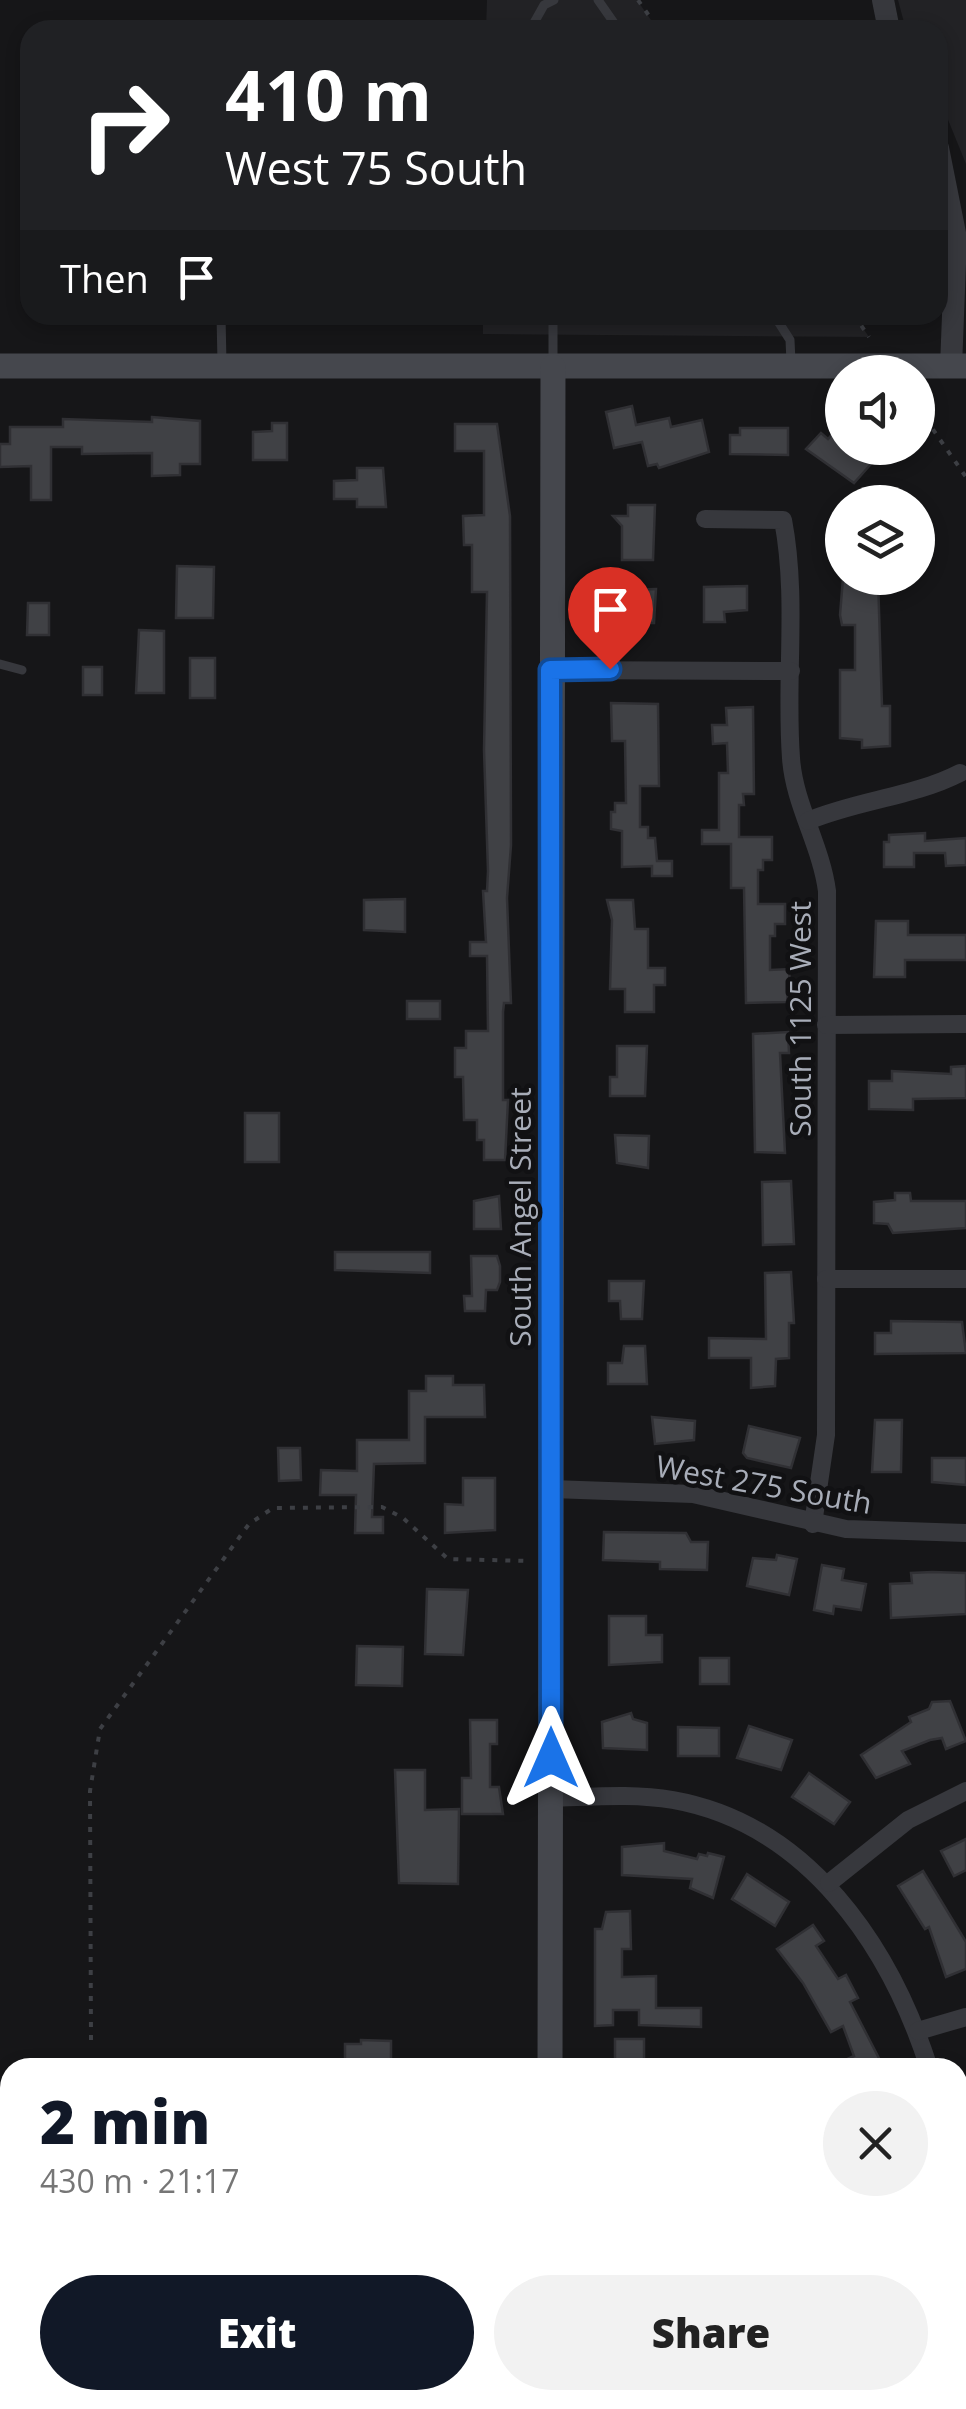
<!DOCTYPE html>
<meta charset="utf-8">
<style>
:root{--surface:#fff;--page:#f2f2f2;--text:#222;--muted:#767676;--accent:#111827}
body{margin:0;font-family:"Open Sans",sans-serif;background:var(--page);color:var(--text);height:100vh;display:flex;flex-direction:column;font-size:38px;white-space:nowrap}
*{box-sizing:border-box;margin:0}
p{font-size:32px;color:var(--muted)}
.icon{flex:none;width:55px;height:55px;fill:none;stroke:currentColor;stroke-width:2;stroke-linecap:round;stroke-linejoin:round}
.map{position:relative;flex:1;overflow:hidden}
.sheet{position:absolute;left:0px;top:2058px;width:968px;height:352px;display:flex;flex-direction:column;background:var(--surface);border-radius:30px 30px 0 0;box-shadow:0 5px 15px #0003}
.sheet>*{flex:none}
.top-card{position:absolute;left:20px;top:20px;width:928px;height:305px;border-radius:30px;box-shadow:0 5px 15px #0003;background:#202124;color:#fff;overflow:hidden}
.fabs{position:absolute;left:825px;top:355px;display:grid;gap:20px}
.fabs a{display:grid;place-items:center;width:110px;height:110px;border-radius:50%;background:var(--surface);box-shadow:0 5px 15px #0003;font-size:50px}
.pin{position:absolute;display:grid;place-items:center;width:85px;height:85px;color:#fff;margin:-102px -42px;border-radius:50% 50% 50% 0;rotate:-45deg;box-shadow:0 0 10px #0007}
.pin .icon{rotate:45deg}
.me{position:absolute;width:110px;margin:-55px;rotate:0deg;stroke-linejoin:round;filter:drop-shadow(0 0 8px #0008)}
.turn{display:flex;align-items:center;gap:35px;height:210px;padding:0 40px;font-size:45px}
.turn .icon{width:130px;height:130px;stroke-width:2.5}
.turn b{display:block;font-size:70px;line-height:85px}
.then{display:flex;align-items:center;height:95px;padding:0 40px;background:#0003;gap:20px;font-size:38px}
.round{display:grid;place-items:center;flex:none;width:105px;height:105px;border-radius:52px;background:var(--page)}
.overview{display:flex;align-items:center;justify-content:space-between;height:170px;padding:0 40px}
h1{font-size:60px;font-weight:800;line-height:75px;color:var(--accent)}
.primary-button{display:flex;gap:20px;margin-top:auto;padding:20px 40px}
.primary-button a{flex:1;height:115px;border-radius:60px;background:var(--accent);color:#fff;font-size:40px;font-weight:800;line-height:115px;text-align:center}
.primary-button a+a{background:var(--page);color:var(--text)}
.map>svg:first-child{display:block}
.built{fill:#222225}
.building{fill:#404145;stroke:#303034;stroke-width:2.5}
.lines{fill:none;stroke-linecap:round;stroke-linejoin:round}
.path{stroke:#3d3f44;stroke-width:4;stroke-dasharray:5 8;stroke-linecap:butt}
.service{stroke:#37383d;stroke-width:9}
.minor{stroke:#37383d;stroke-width:18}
.tertiary{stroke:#37383d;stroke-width:22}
.secondary{stroke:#45474d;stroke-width:25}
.route-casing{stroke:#114b97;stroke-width:25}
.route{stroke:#1a73e8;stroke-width:18}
.labels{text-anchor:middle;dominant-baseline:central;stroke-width:9;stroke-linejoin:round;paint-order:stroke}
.street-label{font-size:30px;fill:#a8adb8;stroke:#111113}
</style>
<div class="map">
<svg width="966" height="2409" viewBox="0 0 966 2409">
<rect width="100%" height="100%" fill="#161618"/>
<g class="built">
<path d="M 487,0 L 637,0 L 658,30 L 486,30 Z"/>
<path d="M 898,0 L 966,0 L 966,164 L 938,95 L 938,30 L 906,30 Z"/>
<path d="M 483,315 L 854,315 L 869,337 L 483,334 Z"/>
</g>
<g class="building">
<path d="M 632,406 L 636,425 L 669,418 L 671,427 L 702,420 L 709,452 L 659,468 L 657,464 L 648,466 L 642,442 L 614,448 L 606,412 Z"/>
<path d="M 152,417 L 200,421 L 200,464 L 180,464 L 180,475 L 152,476 L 152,453 L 82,454 L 82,447 L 51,447 L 51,500 L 31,500 L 31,466 L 0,467 L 0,444 L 10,444 L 10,427 L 63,427 L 63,419 L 152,422 Z"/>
<path d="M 272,423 L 287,423 L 287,460 L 253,460 L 253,432 L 272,431 Z"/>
<path d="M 455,424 L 497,424 L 510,516 L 511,845 L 507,898 L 511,1003 L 504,1003 L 503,1012 L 503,1100 L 508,1100 L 505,1160 L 484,1160 L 484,1140 L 477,1140 L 477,1120 L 464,1120 L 463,1077 L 455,1077 L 455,1048 L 466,1048 L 466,1031 L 488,1031 L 487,956 L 470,956 L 470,942 L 486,942 L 483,891 L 487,891 L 488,871 L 484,750 L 487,592 L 472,592 L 472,545 L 464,545 L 463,516 L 484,515 L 484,451 L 455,451 Z"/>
<path d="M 740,428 L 788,428 L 788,455 L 730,454 L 730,435 L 740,435 Z"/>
<path d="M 834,432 L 842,439 L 842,448 L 852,448 L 871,464 L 854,483 L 806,449 L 821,433 L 828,439 Z"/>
<path d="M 357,468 L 383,468 L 386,507 L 357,507 L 357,499 L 334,499 L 334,481 L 357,480 Z"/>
<path d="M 628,505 L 655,505 L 653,560 L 622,560 L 622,526 L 613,516 L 628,516 Z"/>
<path d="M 177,566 L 214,567 L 213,618 L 176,618 Z"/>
<path d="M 843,578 L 878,578 L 882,706 L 890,706 L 890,746 L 862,748 L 862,740 L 840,738 L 840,670 L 855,670 L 855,625 L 842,625 L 840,615 Z"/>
<path d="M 747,586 L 747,610 L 724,612 L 725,622 L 704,622 L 704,587 Z"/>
<path d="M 656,589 L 654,623 L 635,623 L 635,613 L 618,612 L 618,590 Z"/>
<path d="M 28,603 L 49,603 L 49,635 L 27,635 Z"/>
<path d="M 139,630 L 164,631 L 164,693 L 136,693 Z"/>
<rect x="190" y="658" width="25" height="40"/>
<rect x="83" y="667" width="19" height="28"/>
<path d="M 611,703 L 658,704 L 659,786 L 640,786 L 640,827 L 648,827 L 648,838 L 655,838 L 657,861 L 672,861 L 672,876 L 652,876 L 652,866 L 622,867 L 622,831 L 611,829 L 611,812 L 615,812 L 615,803 L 626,803 L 625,741 L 612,741 Z"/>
<path d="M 753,707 L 754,794 L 743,794 L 744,805 L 739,805 L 739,837 L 772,837 L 772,860 L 763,860 L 763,870 L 758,870 L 758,904 L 785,904 L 785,924 L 775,924 L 775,936 L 770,936 L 770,970 L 790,969 L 787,1002 L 746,1003 L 744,888 L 731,888 L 731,844 L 702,844 L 702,830 L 719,830 L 719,773 L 728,773 L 727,743 L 713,744 L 712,725 L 727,725 L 726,708 Z"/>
<path d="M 925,833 L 925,841 L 966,838 L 966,865 L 946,866 L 945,853 L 914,853 L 914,867 L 884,867 L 884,842 L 889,842 L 889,835 Z"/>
<path d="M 405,899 L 405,932 L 364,930 L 364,900 Z"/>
<path d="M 607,900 L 633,900 L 635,929 L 648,929 L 648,968 L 665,968 L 665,985 L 654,985 L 654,1012 L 625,1012 L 625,989 L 610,989 L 612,920 Z"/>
<path d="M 876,921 L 908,921 L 908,935 L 966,935 L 966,960 L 905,960 L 905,977 L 874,977 Z"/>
<rect x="407" y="1001" width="33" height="18"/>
<path d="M 788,1032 L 789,1053 L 780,1053 L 785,1153 L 755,1152 L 753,1034 Z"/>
<path d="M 617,1046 L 647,1046 L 645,1096 L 610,1096 L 610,1077 L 617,1077 Z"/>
<path d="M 966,1066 L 966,1098 L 913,1099 L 913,1110 L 869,1109 L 869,1081 L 892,1081 L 892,1071 L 951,1074 L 951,1067 Z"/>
<rect x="245" y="1113" width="34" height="49"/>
<path d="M 615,1135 L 649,1136 L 648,1168 L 617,1163 Z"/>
<path d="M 791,1181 L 794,1244 L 763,1245 L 762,1182 Z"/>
<path d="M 895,1193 L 910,1193 L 911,1201 L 966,1201 L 966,1228 L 893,1233 L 888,1224 L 874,1223 L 874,1202 L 895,1200 Z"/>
<path d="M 499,1196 L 501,1229 L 474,1229 L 474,1201 Z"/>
<path d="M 335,1252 L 430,1252 L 430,1273 L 335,1270 Z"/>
<path d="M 471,1256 L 497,1256 L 500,1266 L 500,1282 L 497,1290 L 486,1290 L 485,1311 L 465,1311 L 464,1296 L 472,1296 Z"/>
<path d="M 791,1272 L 794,1323 L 789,1323 L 789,1358 L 776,1359 L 775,1386 L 751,1388 L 751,1358 L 709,1358 L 709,1338 L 766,1339 L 765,1273 Z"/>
<path d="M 609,1281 L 644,1281 L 642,1319 L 621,1319 L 620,1301 L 609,1301 Z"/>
<path d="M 891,1321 L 962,1322 L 966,1353 L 875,1354 L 875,1333 L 891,1333 Z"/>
<path d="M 624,1346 L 645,1346 L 647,1384 L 608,1384 L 608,1363 L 622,1363 Z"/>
<path d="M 426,1376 L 453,1376 L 453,1385 L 484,1385 L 485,1417 L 425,1417 L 425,1463 L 374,1464 L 372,1517 L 383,1517 L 383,1533 L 355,1533 L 356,1495 L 320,1495 L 321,1470 L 357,1471 L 357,1440 L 409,1440 L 409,1391 L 426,1391 Z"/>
<path d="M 652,1417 L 695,1421 L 694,1440 L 655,1444 Z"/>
<path d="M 875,1420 L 902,1420 L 901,1472 L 872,1472 Z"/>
<path d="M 749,1426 L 800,1438 L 791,1468 L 747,1458 L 743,1453 Z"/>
<path d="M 278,1448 L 300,1448 L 301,1480 L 279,1481 Z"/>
<path d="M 932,1458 L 966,1458 L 966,1485 L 932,1482 Z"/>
<path d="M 463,1478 L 495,1478 L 495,1530 L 445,1533 L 445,1504 L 463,1505 Z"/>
<path d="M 604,1532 L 686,1533 L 691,1542 L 708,1542 L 707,1570 L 660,1569 L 660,1562 L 603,1560 Z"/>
<path d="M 777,1555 L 797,1559 L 789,1595 L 747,1586 L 753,1558 L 776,1560 Z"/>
<path d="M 822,1565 L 844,1569 L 842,1580 L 866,1584 L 861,1610 L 834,1606 L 833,1614 L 814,1610 Z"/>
<path d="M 932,1572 L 966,1573 L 966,1614 L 891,1618 L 890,1584 L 912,1583 L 911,1573 Z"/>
<path d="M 427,1589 L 468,1590 L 463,1655 L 425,1654 Z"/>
<path d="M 609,1616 L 646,1616 L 646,1635 L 662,1635 L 662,1662 L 609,1665 Z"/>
<path d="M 357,1646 L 403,1647 L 402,1686 L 356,1685 Z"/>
<rect x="700" y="1658" width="29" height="26"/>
<path d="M 950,1701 L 966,1741 L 946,1749 L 942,1738 L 930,1740 L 902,1751 L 910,1764 L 876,1778 L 861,1755 L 911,1722 L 909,1717 L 929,1709 L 932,1702 Z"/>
<path d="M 631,1713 L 633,1719 L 647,1723 L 647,1750 L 603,1748 L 602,1722 Z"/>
<path d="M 470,1720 L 497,1720 L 497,1744 L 490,1744 L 490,1787 L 499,1787 L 503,1814 L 462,1814 L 462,1778 L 471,1778 Z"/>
<path d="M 749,1726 L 792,1740 L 781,1770 L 737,1758 Z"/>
<path d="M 678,1727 L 719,1728 L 719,1756 L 678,1756 Z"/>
<path d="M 395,1770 L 425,1770 L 425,1810 L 459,1809 L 458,1884 L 399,1883 Z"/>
<path d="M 809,1773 L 850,1802 L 834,1824 L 792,1797 Z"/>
<path d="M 966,1839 L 966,1870 L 954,1876 L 941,1851 Z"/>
<path d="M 664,1843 L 664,1851 L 697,1859 L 699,1854 L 707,1856 L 708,1853 L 724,1857 L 713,1898 L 690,1888 L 692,1879 L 622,1875 L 622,1847 Z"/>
<path d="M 923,1871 L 966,1942 L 966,1969 L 946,1977 L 929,1927 L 925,1929 L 898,1886 Z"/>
<path d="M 747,1874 L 789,1902 L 775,1926 L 732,1899 Z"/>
<path d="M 630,1911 L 631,1949 L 622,1949 L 622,1977 L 656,1976 L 656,2008 L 701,2008 L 701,2027 L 639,2025 L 639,2010 L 613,2010 L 613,2025 L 595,2026 L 595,1929 L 602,1929 L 606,1912 Z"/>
<path d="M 813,1925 L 824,1941 L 816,1946 L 838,1979 L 846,1975 L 858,1998 L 850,2002 L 884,2068 L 828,2068 L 854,2056 L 843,2026 L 831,2032 L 803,1983 L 777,1949 Z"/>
<rect x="615" y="2039" width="29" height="29"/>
<path d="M 361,2040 L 391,2041 L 391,2068 L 345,2068 L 345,2044 L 361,2044 Z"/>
</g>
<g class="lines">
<g class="path">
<path d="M 638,0 L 659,30"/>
<path d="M 854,315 L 869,337"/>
<path d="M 918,408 L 966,477"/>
<path d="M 91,2040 L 90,1791 L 100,1729 L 249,1524 L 273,1508 L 382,1507 L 403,1518 L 448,1559 L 530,1561"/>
</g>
<g class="service">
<path d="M 598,0 L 619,30"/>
<path d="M 530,30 L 544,5 L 554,0"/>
<path d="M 221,315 L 222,363"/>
<path d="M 553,315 L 553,364"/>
<path d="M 774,315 L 790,340 L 791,362"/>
<path d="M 0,664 L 22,670"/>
</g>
<g class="minor">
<path d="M 705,519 L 783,520 C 798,599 785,679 791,758 C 794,804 821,845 827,891 L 826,1435 L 813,1524"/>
<path d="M 550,670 L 791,671"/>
<path d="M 808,821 C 858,800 913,797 960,773"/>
<path d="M 826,1025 L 966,1024"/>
<path d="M 826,1279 L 966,1279"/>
<path d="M 552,1489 L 693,1494 L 846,1529 L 966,1533"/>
<path d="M 551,1798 C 591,1797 633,1793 673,1800 C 808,1824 890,1946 929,2068"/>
<path d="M 829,1883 L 908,1820 L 966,1791"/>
<path d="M 918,2031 L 966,2017"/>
<path d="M 0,2227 L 10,2227"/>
<path d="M 958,2245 L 966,2245"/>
</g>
<g class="tertiary">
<path d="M 883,0 L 889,30"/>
<path d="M 938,148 L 956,238 L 951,367"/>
</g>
<g class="secondary">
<path d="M 0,366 L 966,366"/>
<path d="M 550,2068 L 553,367"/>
<path d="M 548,2409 L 548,2400"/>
</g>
</g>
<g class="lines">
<g class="route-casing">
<path id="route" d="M 551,1758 L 550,670 L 610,669"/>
</g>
<use href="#route" class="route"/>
</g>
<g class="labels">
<g class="street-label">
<text transform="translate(799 1019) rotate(-90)">South 1125 West</text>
<text transform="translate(519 1217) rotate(-90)">South Angel Street</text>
<text transform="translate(764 1484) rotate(10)">West 275 South</text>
</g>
</g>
</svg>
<div class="fabs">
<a><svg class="icon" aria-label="sound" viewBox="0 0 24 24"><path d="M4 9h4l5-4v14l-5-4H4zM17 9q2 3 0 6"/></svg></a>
<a><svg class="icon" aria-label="layers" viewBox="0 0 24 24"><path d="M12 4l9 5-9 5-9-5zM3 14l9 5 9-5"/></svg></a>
</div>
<div class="pin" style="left:610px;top:669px;background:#d93025"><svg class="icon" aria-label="arrive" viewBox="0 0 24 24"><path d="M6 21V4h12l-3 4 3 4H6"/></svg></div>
<svg class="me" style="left:551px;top:1758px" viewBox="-20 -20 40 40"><path d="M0-17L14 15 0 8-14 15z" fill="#1a73e8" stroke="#fff" stroke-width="4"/></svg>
<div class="top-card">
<div class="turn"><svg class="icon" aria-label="right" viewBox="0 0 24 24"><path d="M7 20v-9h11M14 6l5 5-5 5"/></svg><div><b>410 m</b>West 75 South</div></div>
<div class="then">Then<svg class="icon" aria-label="arrive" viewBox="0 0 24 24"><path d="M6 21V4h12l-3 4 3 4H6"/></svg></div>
</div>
<section class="sheet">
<div class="overview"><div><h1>2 min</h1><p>430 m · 21:17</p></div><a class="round"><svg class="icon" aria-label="close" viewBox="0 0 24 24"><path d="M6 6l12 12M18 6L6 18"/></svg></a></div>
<div class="primary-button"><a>Exit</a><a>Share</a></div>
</section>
</div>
